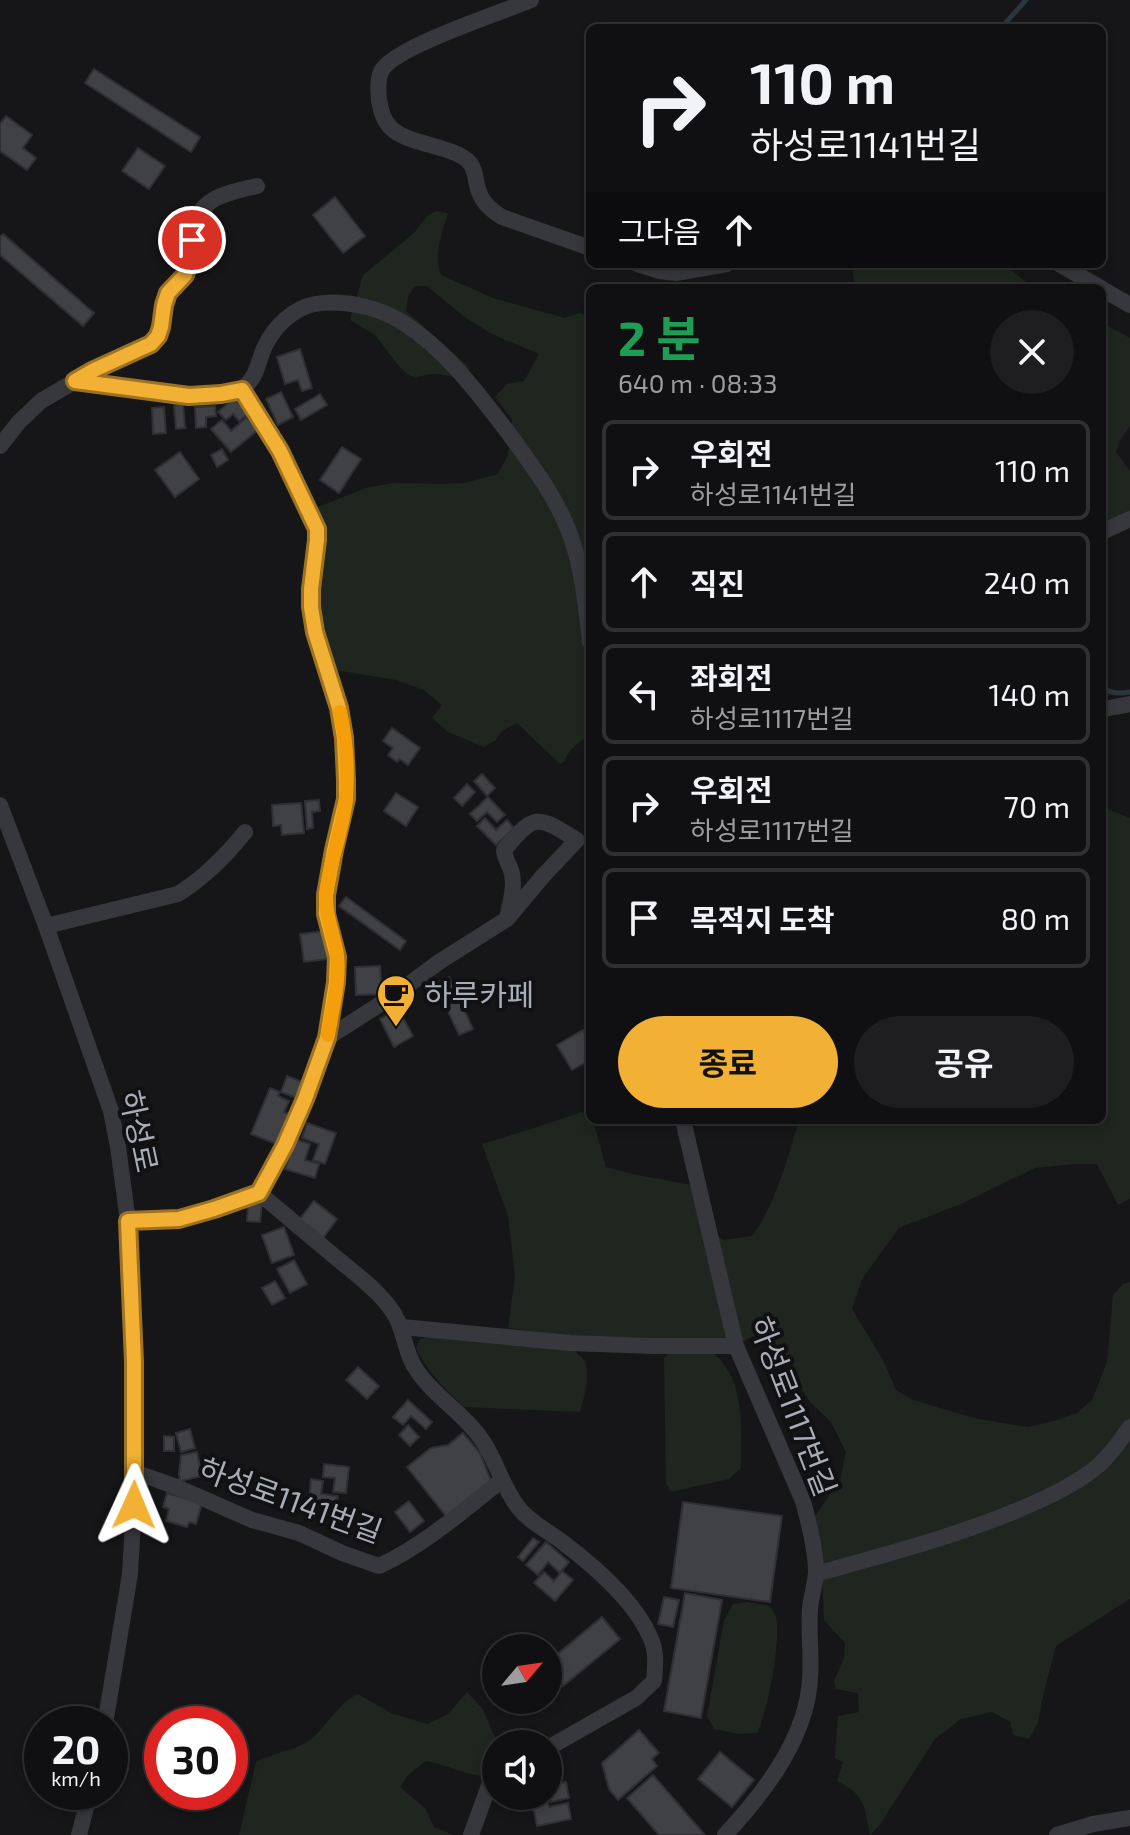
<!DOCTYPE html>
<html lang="ko">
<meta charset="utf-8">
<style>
:root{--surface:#101012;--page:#1e1e20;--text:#f1f3f6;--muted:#9c9d9f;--line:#303032;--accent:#f2b134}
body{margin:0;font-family:"Exo 2","Noto Sans KR",sans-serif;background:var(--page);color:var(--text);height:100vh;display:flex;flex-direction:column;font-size:30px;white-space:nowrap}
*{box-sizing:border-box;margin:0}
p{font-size:26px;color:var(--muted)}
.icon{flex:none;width:44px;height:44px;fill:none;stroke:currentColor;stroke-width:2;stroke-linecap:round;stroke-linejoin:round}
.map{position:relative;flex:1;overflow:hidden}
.panel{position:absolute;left:586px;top:284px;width:520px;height:840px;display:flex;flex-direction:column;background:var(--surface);border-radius:12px;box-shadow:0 4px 12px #0003,0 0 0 2px var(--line)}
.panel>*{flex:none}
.guide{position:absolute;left:586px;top:24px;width:520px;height:244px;border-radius:12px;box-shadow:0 4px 12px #0003,0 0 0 2px var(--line);background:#101012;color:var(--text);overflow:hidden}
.needle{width:52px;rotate:61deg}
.buttons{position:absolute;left:482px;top:1634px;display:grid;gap:16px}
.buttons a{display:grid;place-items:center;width:80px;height:80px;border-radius:50%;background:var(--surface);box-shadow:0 4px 12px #0003,0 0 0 2px var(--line);font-size:40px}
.speed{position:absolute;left:24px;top:1706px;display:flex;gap:16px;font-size:40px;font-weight:700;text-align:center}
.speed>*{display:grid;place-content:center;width:104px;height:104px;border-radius:50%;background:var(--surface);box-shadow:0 4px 12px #0003,0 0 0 2px var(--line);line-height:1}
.speed small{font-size:20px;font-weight:400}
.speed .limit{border:12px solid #d22;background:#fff;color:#111}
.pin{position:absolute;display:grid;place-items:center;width:68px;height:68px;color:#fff;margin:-34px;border:4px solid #fff;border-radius:50%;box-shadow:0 2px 8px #0007}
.me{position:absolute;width:88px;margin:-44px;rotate:1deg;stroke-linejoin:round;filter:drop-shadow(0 0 6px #0008)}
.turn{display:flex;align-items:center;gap:28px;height:168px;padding:0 32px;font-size:36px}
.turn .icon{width:104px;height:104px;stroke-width:2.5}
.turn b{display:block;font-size:56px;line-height:68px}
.then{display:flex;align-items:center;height:76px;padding:0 32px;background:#0003;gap:16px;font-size:30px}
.round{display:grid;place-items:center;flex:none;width:84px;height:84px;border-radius:42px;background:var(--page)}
.summary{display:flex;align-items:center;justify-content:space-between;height:136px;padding:0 32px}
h1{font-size:48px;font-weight:700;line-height:60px;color:#1e9e55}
.cta{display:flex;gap:16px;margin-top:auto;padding:16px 32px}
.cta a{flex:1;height:92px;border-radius:48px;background:var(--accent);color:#111;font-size:32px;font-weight:700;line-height:92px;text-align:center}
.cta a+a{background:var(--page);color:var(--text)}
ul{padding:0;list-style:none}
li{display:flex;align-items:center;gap:24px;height:100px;margin:0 16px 12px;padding:0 16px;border:4px solid var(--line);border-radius:12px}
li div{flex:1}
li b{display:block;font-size:30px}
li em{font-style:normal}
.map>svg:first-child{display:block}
.green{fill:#1e261f}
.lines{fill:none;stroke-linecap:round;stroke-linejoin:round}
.stream{stroke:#2c353c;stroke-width:5}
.building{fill:#404145;stroke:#303034;stroke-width:2}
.minor{stroke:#37383d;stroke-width:16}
.route-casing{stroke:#9d7322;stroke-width:20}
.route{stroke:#f2b134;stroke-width:14}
.slow{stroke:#f59e0b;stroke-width:14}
.labels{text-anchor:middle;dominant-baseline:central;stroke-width:8;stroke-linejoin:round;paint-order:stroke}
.poi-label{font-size:30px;fill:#a8adb8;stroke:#111113;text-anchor:start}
.street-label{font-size:30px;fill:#a8adb8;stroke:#111113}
</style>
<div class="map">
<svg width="1130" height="1835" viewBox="0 0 1130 1835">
<rect width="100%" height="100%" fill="#161618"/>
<g class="green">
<path d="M 436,211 L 448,213 C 442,233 433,255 441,275 L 493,298 L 565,318 L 579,313 L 590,317 L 590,735 C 579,742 569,749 564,762 L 560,764 L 517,723 L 502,731 L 496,740 L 484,747 L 448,732 L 432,718 L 442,705 L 424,690 L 396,680 L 335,670 L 320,624 L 313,509 L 366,488 L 393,483 L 441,484 L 465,483 L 498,474 L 508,455 L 512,419 L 495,397 L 507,384 L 524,381 L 539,354 L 492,334 L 466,318 L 427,286 L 415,286 L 408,297 L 406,311 L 470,368 L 461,380 C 445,374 432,371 416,378 L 407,374 L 398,365 L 375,335 L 350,320 L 363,275 L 414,233 L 427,216 Z"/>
<path d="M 852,264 L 1004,264 L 1025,281 L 1038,288 L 813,288 L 854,282 Z"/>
<path d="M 1102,323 L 1130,338 L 1130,426 L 1120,440 L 1116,452 L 1130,471 L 1130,513 L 1102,525 Z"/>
<path d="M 1102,807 L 1130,818 L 1130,1199 L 1118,1205 L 1097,1164 L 1074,1164 L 1035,1168 L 961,1204 L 899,1228 L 862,1279 L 852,1309 L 883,1360 L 896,1390 L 913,1400 L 978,1419 L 1028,1427 L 1058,1420 L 1077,1413 L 1092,1400 L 1107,1362 L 1113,1295 L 1123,1284 L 1130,1282 L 1130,1599 L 1056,1646 L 1044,1692 L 1038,1723 L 1029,1739 L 1013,1735 L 1010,1722 L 992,1712 L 961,1719 L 935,1739 L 879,1826 L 870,1835 C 864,1806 866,1795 837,1781 L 843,1762 L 835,1758 L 838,1716 L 859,1712 L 858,1693 L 836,1689 L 834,1681 L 844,1658 L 845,1643 L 824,1620 L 821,1555 L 815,1516 L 840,1480 L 846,1452 L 831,1422 L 810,1402 L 763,1331 L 744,1341 L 561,1335 L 508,1328 L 515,1276 L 508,1216 L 482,1144 L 528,1130 L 582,1112 L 593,1120 L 606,1167 L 637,1175 L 691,1185 L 703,1228 L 724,1240 L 752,1236 C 776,1204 787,1159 799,1120 L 1102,1120 Z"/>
<path d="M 431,1336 L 574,1351 C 577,1354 581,1356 584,1360 C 591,1372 584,1399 580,1412 L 464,1407 C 445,1389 427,1372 416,1348 L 420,1339 Z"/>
<path d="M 671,1352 L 715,1354 C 747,1385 740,1428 741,1468 L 729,1479 L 671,1492 L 666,1483 L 664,1358 Z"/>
<path d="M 747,1602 L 770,1606 C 772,1609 775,1614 776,1617 C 781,1641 768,1711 757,1733 L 739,1734 L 714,1729 L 707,1716 L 724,1620 L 733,1604 Z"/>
<path d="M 467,1692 L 482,1708 L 498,1744 L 496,1744 L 496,1768 L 485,1777 C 465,1774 446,1765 426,1761 L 408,1775 L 400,1787 L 425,1808 L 434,1827 L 453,1835 L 239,1835 L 256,1762 C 274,1752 295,1751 311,1739 C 328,1725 338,1703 358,1694 L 391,1713 L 427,1724 L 448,1714 Z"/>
</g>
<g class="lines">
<g class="stream">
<path d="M 1001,28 L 1026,0"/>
<path d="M 1102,686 C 1109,694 1120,694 1130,692"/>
</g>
</g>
<g class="building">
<path d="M 94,69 L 200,137 L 191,152 L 85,83 Z"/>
<path d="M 6,116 L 32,135 L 23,148 L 36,158 L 27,170 L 0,151 L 0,124 Z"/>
<path d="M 138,148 L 165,166 L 149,189 L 122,171 Z"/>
<path d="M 335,197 L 365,236 L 343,253 L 313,215 Z"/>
<path d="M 3,234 L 94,313 L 83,326 L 0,255 L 0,237 Z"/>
<path d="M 300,349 L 312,388 L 302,391 L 298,380 L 285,384 L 277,357 Z"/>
<path d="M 281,392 L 293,417 L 278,425 L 266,399 Z"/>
<path d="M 320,394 L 327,405 L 301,420 L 295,409 Z"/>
<path d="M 234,398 L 248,414 L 239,421 L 233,414 L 226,420 L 218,412 Z"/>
<path d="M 183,404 L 185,428 L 176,429 L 174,405 Z"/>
<path d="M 215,406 L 216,416 L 206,417 L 206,427 L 196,428 L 195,407 Z"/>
<path d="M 164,407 L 166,433 L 153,434 L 152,408 Z"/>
<path d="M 247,417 L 258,430 L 231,452 L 211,429 L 222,420 L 231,431 Z"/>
<path d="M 342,447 L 361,459 L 339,493 L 320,480 Z"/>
<path d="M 222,449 L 228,460 L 217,467 L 211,455 Z"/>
<path d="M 180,452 L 199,479 L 175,497 L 155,470 Z"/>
<path d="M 392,728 L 420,748 L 408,765 L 400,759 L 397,762 L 388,755 L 393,748 L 383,741 Z"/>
<path d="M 482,774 L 495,788 L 487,796 L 474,781 Z"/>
<path d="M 467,784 L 475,792 L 462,806 L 454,798 Z"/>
<path d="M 396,793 L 418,807 L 406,826 L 384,811 Z"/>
<path d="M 488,797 L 505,815 L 497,822 L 487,812 L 477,821 L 470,814 Z"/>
<path d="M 319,800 L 320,811 L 312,812 L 313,828 L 307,829 L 305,801 Z"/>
<path d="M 301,803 L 304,833 L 282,835 L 281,825 L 273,826 L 272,805 Z"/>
<path d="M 485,818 L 496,830 L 507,820 L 514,828 L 496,845 L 477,826 Z"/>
<path d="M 346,897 L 406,941 L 400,950 L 339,906 Z"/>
<path d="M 324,931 L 328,959 L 304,962 L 300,934 Z"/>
<path d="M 380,966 L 382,994 L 356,995 L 355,967 Z"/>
<path d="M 449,977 L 473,1029 L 459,1035 L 435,983 Z"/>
<path d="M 398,1009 L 413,1036 L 394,1047 L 380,1019 Z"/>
<path d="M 583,1030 L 590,1043 L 590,1060 L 572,1070 L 557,1045 Z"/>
<path d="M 287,1076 L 305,1083 L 299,1099 L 281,1092 Z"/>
<path d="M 270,1088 L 280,1092 L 278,1096 L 289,1101 L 284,1112 L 292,1115 L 279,1145 L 251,1134 Z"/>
<path d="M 307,1123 L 336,1133 L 325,1164 L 313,1160 L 319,1144 L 302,1138 Z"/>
<path d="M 295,1139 L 310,1144 L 305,1160 L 319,1164 L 315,1178 L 285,1169 Z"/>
<path d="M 314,1201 L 337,1219 L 323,1238 L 299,1220 Z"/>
<path d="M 248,1203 L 262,1204 L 260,1222 L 247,1221 Z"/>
<path d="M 284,1227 L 294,1255 L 272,1263 L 262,1235 Z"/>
<path d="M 294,1260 L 307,1284 L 290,1293 L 277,1269 Z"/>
<path d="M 275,1281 L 285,1298 L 272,1305 L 262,1288 Z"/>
<path d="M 358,1367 L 379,1386 L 367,1399 L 346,1380 Z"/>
<path d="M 408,1400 L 432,1422 L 426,1429 L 411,1416 L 403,1425 L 393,1417 Z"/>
<path d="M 408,1425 L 419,1437 L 410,1446 L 399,1435 Z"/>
<path d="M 190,1429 L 195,1448 L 181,1452 L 176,1433 Z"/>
<path d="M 463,1433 L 480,1453 L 491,1481 L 446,1516 L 407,1467 L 431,1448 L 448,1445 Z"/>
<path d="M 164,1436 L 174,1437 L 174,1451 L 164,1451 Z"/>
<path d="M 197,1452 L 202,1476 L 180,1481 L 179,1474 L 181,1455 Z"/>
<path d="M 324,1464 L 349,1467 L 346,1493 L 333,1492 L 335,1478 L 323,1477 Z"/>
<path d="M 311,1479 L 323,1481 L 321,1494 L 338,1496 L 336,1506 L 309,1502 Z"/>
<path d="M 167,1493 L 202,1503 L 196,1524 L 189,1522 L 187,1527 L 166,1521 L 169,1509 L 163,1507 Z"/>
<path d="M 409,1501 L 424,1521 L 410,1532 L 395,1512 Z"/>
<path d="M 683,1502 L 782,1516 L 770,1602 L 671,1588 Z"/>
<path d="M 533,1538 L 539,1542 L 523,1561 L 518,1557 Z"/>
<path d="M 546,1542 L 569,1562 L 560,1573 L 548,1562 L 538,1575 L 526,1565 Z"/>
<path d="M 562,1571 L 573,1580 L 555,1601 L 534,1583 L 544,1572 L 554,1581 Z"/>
<path d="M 685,1593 L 722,1600 L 701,1718 L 664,1711 Z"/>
<path d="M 664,1597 L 679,1600 L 673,1627 L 658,1624 Z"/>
<path d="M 602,1617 L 620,1639 L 563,1686 L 548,1668 L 548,1662 Z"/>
<path d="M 639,1730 L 659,1753 L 652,1759 L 657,1766 L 618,1800 L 609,1789 L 602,1763 Z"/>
<path d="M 720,1752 L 754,1780 L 732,1807 L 698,1779 Z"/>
<path d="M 653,1775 L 705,1835 L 659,1835 L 627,1798 Z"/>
<path d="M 566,1782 L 569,1798 L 551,1802 L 548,1786 Z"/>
<path d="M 531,1796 L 547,1796 L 549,1807 L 568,1803 L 571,1819 L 537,1826 Z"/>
</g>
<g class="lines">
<g class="minor">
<path d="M 531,0 C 501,13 397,46 382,70 C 377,79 378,90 379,100 C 381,111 383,120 391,128 C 408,145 455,146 469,162 C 475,168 475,177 477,185 C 480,200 489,209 502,217 L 590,248"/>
<path d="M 637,264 L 659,271 L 676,273 L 727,264"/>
<path d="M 1059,264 L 1101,288"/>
<path d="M 1102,289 L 1130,305"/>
<path d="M 75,381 C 108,387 218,406 243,388 C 258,377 258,360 265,346 C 274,327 293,308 315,304 C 343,299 378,307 402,322 C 445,349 477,392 507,431 C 530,463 553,492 568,529 C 582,564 586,605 590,642"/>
<path d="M 0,446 L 19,422 L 41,401 L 94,370 L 151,344 C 162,331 160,319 164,303 C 168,289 180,284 186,273 C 191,262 191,247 192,235 C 196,198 226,193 257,186"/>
<path d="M 1102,532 L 1130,519"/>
<path d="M 1102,706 L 1104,709 L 1130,704"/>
<path d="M 0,805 L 46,926 L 111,1111 L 118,1147 L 128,1221 L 134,1362 L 134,1505 L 130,1574 L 105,1724"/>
<path d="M 46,926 L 178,894 C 205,877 225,857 245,832"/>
<path d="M 327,1038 L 396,994 L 439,962 L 507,919 C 510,903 516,885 511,870 C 508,862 505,859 504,850 C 535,813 537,815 577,840 L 543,876 L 507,919"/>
<path d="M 683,1120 L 736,1346 L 803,1501 C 809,1524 816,1550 816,1573 C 815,1585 811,1597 810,1609 C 808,1636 813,1663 809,1689 C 802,1744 762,1795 725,1835"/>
<path d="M 259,1193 C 284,1214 309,1235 334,1256 C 353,1272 372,1285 388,1305 C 405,1326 402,1344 414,1366 C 432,1396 465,1413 484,1443 C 497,1463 503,1488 518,1507 C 529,1522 547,1530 561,1541 C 593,1565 636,1602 651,1639 C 657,1652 655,1668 654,1681 L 636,1698 L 548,1748"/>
<path d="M 128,1221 L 179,1219 L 214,1209 L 259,1193 L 285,1145 L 305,1099 L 327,1038 L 336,982 L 337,957 L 326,914 L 326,895 L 334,850 L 346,799 L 344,738 L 339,708 L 315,632 L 311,607 L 311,589 L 317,540 L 317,529 L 280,451 L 242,390"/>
<path d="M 402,1327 L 570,1343 L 654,1346 L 736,1346"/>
<path d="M 134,1472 L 177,1487 L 252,1520 L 299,1533 L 342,1553 L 379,1566 C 424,1545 463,1511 502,1480"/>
<path d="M 816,1574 C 886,1554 958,1536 1025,1507 C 1051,1496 1078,1483 1099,1465 C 1111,1454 1121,1440 1130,1427"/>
<path d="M 79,1835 L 90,1792"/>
<path d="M 471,1835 L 491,1780 L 496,1776"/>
<path d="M 1057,1835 L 1093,1824 L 1130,1818"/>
</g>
</g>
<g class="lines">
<g class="route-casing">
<path id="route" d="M 134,1505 L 134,1362 L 128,1221 L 179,1219 L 214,1209 L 259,1193 L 285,1145 L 305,1099 L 327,1038 L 336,982 L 337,957 L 326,914 L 326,895 L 334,850 L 346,799 L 346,780 L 344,738 L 339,708 L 315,632 L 311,607 L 311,589 L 317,540 L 317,529 L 280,451 L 242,390 L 221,394 L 189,396 L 75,381 L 94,370 L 151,344 L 158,336 L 161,327 L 164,305 L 168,293 L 185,275 L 189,262 L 192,240"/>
</g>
<use href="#route" class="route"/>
<path class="slow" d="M 328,1035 C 332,1010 340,981 337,955 C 334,935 325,916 326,895 C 329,862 343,831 346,798 C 348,771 346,739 340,712"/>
</g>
<defs>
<g id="cafe-pin" transform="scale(2)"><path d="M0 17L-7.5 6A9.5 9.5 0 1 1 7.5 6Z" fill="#f2b134" stroke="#111113"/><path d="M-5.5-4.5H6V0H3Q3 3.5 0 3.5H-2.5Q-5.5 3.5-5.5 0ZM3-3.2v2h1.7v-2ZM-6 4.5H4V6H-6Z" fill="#111"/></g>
</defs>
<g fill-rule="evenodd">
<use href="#cafe-pin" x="396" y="994"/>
</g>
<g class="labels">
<g class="poi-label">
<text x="424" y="994">하루카페</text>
</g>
<g class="street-label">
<text transform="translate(140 1131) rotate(78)">하성로</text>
<text transform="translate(794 1406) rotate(69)">하성로1117번길</text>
<text transform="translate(291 1499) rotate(20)">하성로1141번길</text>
</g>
</g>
</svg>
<div class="buttons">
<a><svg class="needle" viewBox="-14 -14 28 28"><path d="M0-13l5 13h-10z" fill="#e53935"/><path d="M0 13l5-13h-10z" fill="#9c9d9f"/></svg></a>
<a><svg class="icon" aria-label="sound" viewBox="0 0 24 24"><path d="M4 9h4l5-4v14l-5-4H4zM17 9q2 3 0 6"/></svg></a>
</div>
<div class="speed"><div>20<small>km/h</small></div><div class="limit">30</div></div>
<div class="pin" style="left:192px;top:240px;background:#d93025"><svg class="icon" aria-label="arrive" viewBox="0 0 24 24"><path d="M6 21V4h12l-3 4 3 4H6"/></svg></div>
<svg class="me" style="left:134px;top:1505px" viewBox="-20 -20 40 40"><path d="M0-17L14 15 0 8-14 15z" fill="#f2b134" stroke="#fff" stroke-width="4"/></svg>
<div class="guide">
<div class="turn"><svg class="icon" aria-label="right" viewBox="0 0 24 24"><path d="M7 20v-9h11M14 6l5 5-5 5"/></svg><div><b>110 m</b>하성로1141번길</div></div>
<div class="then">그다음<svg class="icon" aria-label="ahead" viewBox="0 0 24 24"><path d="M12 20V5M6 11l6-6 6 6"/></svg></div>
</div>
<section class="panel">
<div class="summary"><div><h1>2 분</h1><p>640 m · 08:33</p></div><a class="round"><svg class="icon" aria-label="close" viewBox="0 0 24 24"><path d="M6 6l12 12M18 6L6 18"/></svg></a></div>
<ul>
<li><svg class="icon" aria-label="right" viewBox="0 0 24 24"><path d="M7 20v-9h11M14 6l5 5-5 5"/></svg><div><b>우회전</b><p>하성로1141번길</p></div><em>110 m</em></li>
<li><svg class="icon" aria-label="ahead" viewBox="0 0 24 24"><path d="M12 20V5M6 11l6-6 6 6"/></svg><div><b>직진</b></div><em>240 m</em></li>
<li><svg class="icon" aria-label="left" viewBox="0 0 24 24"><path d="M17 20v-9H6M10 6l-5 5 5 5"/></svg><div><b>좌회전</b><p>하성로1117번길</p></div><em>140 m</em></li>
<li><svg class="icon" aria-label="right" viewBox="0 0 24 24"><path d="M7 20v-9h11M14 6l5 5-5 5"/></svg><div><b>우회전</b><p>하성로1117번길</p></div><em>70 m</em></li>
<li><svg class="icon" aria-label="arrive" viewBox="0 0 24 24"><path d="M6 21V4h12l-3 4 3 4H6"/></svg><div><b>목적지 도착</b></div><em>80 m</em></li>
</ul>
<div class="cta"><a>종료</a><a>공유</a></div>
</section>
</div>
